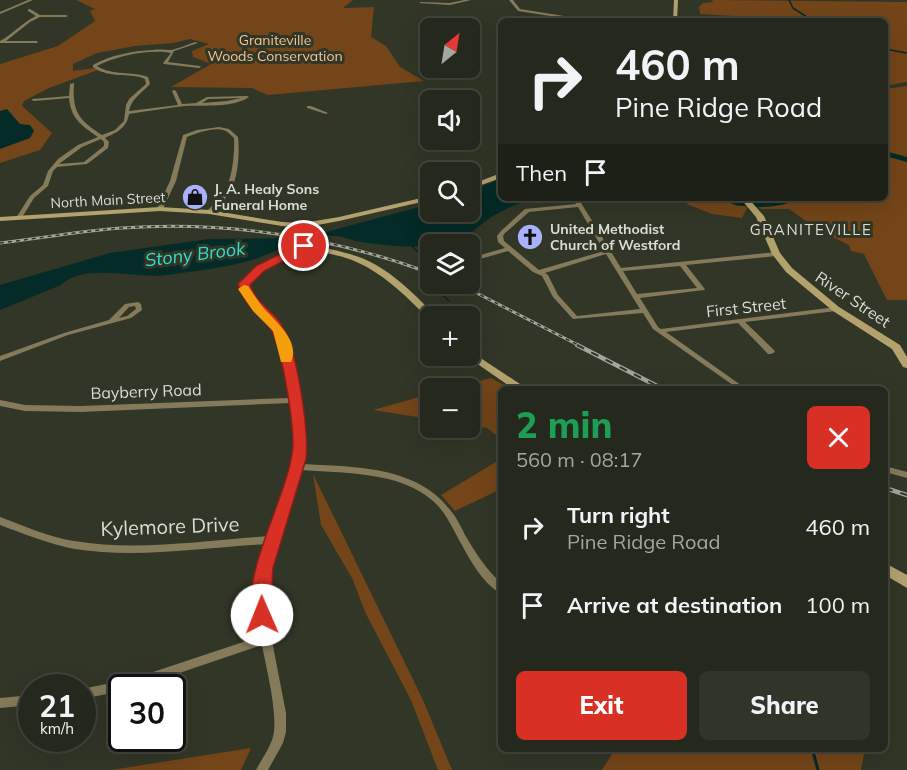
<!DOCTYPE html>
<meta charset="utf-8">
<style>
:root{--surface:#25281c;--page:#313429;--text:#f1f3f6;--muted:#a3a6a3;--line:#42443b;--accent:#d93025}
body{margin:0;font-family:Mulish,sans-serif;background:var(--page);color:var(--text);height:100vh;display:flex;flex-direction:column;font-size:22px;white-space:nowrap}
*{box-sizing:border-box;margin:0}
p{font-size:20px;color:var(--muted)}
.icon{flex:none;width:33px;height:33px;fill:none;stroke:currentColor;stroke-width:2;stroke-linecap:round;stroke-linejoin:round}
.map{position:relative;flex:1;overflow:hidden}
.sheet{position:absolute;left:498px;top:386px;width:390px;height:366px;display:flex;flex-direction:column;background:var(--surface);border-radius:9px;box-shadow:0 6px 24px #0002,0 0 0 2px var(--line)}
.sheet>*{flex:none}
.hud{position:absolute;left:498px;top:18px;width:390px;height:183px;border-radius:9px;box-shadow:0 6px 24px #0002,0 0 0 2px var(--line);background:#25281c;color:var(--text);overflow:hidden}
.needle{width:39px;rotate:30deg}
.fabs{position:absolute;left:420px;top:18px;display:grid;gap:12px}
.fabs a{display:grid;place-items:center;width:60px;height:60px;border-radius:9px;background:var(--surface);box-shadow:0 6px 24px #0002,0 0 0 2px var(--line);font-size:30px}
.speed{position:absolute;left:18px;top:674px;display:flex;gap:12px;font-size:30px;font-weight:700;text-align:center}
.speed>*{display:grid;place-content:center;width:78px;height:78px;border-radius:50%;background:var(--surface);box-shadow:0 6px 24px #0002,0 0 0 2px var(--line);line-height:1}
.speed small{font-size:15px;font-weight:400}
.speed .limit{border:3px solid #111;border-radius:9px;background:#fff;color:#111}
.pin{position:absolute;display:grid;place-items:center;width:51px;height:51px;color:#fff;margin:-26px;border:3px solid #fff;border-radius:50%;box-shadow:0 2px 6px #0007}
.me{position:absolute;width:66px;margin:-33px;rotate:359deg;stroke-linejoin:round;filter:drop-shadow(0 0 4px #0008)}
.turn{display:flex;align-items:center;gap:21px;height:126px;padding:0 18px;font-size:27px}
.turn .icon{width:78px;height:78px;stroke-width:2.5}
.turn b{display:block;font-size:42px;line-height:51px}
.then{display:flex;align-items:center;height:57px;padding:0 18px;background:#0003;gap:12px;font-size:22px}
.round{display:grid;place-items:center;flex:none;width:63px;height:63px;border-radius:9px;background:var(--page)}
.overview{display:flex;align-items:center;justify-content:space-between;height:102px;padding:0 18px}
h1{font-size:36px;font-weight:800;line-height:45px;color:#1e9e55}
.action{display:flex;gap:12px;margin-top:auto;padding:12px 18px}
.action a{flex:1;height:69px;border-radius:9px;background:var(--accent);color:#fff;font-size:24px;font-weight:800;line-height:69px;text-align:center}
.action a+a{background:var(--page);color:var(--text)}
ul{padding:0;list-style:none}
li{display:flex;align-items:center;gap:18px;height:78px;padding:0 18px}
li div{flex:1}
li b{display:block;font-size:22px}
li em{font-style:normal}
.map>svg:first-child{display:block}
.green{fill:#734519}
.water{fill:#042b27}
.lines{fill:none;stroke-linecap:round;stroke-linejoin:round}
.stream-far1{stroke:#042b27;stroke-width:1.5}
.stream{stroke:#042b27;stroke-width:3}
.river{fill:#042b27;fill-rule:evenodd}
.minor{fill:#857a5a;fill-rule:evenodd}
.secondary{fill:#b3a26e;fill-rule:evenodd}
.rail-far1-casing{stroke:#a3a79b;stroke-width:3}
.rail-casing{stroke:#a3a79b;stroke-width:4.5}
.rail-far1{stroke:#313626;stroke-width:1.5;stroke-dasharray:4;stroke-linecap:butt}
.rail{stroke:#313626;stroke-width:2;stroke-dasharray:8;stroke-linecap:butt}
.route{fill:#d93025;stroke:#8d1f18;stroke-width:1.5}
.slow{fill:#f59e0b}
.labels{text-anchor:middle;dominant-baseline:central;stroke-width:6;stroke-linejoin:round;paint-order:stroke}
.far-park-label{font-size:14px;fill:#f7c398;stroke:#313626}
.far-poi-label{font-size:14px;font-weight:bold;fill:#daded4;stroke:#313626;text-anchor:start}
.far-street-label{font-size:14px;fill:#daded4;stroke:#313626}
.far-neighbourhood-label{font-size:15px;letter-spacing:1.5px;fill:#daded4;stroke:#313626}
.street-label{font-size:16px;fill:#daded4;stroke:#313626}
.water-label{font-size:18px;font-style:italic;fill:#2de0d1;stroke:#313626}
.near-street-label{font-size:20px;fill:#daded4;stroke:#313626}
</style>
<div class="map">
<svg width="907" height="770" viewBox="0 0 907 770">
<rect width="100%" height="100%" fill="#313626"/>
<g class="green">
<path d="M 76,0 L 353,0 L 343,8 L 374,7 L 371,37 L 386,46 L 400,67 L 424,81 L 268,95 L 252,88 L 171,87 L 211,64 L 193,57 L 192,51 L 209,44 L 190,39 L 173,43 L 135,46 L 97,53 L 73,64 L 73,71 L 95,68 L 98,70 L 49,88 L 24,101 L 22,106 L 52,133 L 40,150 L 0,163 L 0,64 L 58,46 L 95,21 L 90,11 L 95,9 Z"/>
<path d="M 712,0 L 907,2 L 907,82 L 885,86 L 885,21 L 736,21 L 734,16 L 700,14 L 699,7 L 703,3 L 713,2 Z"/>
<path d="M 907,86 L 907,300 L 887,300 L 864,254 L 851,251 L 849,245 L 820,231 L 789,209 L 761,209 L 749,199 L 885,198 L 885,89 Z"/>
<path d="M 689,198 L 722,198 L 737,206 L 748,206 L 742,218 L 712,214 L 687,204 Z"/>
<path d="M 491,378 L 509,388 L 501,388 L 501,439 L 487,428 L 470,425 L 470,388 L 452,388 Z"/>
<path d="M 430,394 L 430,419 L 373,410 Z"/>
<path d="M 501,459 L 501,489 L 455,511 L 441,495 Z"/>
<path d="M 313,474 L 423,700 L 452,770 L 438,770 L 411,700 L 366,614 L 352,578 L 321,525 Z"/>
<path d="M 251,748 L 241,770 L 111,770 Z"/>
<path d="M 615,749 L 615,748 L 865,749 L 861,770 L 602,770 Z"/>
</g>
<g class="water">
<path d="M 7,109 L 20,124 L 30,125 L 34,131 L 30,138 L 0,149 L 0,111 Z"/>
<path d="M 501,179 L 501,198 L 535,198 C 520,202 506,209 493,216 C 478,225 465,242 446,244 C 419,248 392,247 362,242 C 353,241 344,236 335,236 C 314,234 273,253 252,260 C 224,268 196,271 167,275 C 137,279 84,262 61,285 L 0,310 L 0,285 L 110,253 L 209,239 L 304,238 L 430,204 L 430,212 L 470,212 L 470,191 Z"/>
</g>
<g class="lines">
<g class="stream-far1">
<path d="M 789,0 L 793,8 L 813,21"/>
<path d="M 885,49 L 907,53"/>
<path d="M 411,245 L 430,264"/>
<path d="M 422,271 L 420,274 L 430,282"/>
<path d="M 431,284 L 449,301"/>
</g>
<path class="stream" d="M 812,748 L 818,770"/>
<g class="river">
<path d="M 885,151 L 907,157 L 907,162 L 885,156 Z"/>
<path d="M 719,198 L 759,201 L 799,198 C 782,210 736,210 719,198 Z"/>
</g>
<g class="minor">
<path d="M 28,0 L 33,0 L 0,14 L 0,12 Z"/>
<path d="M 464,0 L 471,0 L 450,5 L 419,3 L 421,2 L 450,3 Z"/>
<path d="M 509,0 L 513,0 L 520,9 L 564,16 L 574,21 L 569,21 L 563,18 L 518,11 Z"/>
<path d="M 28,9 L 30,9 L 40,15 L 66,15 L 68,16 L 66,17 L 40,17 L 30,22 L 6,41 L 37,41 L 38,43 L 0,43 L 0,41 C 13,34 23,22 36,16 L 28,11 Z"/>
<path d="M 195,42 L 198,43 L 174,51 L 168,62 L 200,66 L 201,67 L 199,68 L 164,64 L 163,63 L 171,53 C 149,49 116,56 97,66 C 112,76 132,71 148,77 L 150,84 C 142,93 131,99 129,111 L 178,105 L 172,91 L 174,90 L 176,91 L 182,104 L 196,103 L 207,97 L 247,96 L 249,97 C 233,108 204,105 185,106 C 166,108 148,111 129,114 C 127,128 116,133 105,138 L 109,142 L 108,148 L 87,164 L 57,167 L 53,171 L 48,186 L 34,198 L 21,219 L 17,219 L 16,218 L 30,196 L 43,185 L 48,171 L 58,159 L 78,145 L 98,137 C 82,126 71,119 69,98 L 34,101 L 32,100 L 32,99 L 69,96 L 70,84 L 74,83 C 74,88 73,93 74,98 C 75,117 87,125 102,135 L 115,130 L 124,121 L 126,105 L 129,99 L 146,84 L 145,79 L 140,77 C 124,74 106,77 93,67 L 93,65 C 111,55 132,51 153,50 C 159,49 166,50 172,50 C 179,48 187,45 195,42 ZM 241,98 L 227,101 L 202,103 L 208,99 ZM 101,139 L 104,142 L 104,146 L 84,162 L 59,164 L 82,147 Z"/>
<path d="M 307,106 L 311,106 L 328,113 L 326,114 L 307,108 Z"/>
<path d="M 219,127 L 229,129 L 238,137 C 240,153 238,182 228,195 C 223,202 217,207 211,213 L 207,213 L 207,211 C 212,205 219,200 224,193 C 232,181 235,152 234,138 C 231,135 229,133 226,131 C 216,126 197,133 187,137 L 176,181 L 163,209 L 162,210 L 158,210 L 157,209 L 170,181 L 183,135 L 197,130 Z"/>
<path d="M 572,198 L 578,198 L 621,268 L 776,252 L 779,254 L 776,256 L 686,265 L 704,288 L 705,289 L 704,290 L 640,298 L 658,327 L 661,329 L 836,307 L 839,309 L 836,311 L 745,322 L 774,350 L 775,352 L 771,354 L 768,354 L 738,323 L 666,332 L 745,388 L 737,388 L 653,329 L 643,313 L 573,319 L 553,297 L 542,276 L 533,272 L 508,251 L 470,262 L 470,258 L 505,248 L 498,242 L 497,236 L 501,231 L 525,209 L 576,204 ZM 578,207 L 604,251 L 539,270 L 504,241 L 503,236 L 505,233 L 529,212 ZM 606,254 L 640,309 L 577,316 L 558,295 L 548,275 L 545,273 ZM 680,266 L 697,288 L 637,294 L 623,271 Z"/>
<path d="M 304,244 L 306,245 L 306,247 L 262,269 L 247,284 C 251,302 265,309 276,322 C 281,328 284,335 287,343 L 302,429 L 303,449 L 302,464 C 353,467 417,465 451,511 C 457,518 461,527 465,535 C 475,552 486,569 501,583 L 501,593 C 485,586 471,562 463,547 C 454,532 447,513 433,501 C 400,471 341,473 300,470 L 266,585 L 267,615 L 286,713 L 286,732 L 283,743 L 268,770 L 256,770 C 261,760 268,751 272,740 C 280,720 266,668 262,645 L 138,687 L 122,687 L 122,691 L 82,699 L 82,689 L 135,678 L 261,636 L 257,615 L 256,585 L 269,544 C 205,547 139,559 75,549 C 49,544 24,534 0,525 L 0,517 C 25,526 48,537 74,541 C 139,552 206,540 271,536 L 295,459 L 294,429 L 290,403 L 81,412 L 25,411 L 0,406 L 0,400 L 25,405 L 81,406 L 289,398 C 285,379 284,349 276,333 C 266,313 245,308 241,284 L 258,267 Z"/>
<path d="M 138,302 L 141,304 L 142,310 L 131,318 L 68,335 L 0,361 L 0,356 L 64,333 L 109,320 L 125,304 ZM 135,306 L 136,309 L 127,316 L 119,318 L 129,307 Z"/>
<path d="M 885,466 L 907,472 L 907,478 L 885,472 Z"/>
<path d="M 32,695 L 32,705 L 0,708 L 0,698 Z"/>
</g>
<g class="secondary">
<path d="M 674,0 L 678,0 L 677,21 L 673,21 Z"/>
<path d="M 501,173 L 501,178 L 470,189 L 470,185 Z"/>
<path d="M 430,196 L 430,200 L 339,221 L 307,227 L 304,236 L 308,244 C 324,248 342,251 359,257 C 389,268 412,292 434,314 L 435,316 L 430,316 L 430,319 L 428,318 C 405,295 382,272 352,260 C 336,254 318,252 301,248 L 296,236 L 298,227 L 282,226 L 209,214 L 160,211 L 0,221 L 0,217 L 160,207 L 209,210 L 282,222 L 303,223 L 339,217 Z"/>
<path d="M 740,198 L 748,198 L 764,216 L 780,253 L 792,268 L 839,307 L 900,345 L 907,357 L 907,368 L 903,367 L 892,349 L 833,311 L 786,272 L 772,254 L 756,217 Z"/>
<path d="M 470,351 L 523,386 L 524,388 L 512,388 L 466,356 L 470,356 Z"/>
<path d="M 885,563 L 907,575 L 907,588 L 885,575 Z"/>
</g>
<g class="rail-far1-casing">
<g id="rail-far1">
<path d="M 0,243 C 41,238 81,231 122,228 C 228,221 330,236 430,273"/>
<path d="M 459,284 L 580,346"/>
</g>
</g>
<g class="rail-casing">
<g id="rail">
<path d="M 577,345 L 661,388"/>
<path d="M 885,488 L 907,495"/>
</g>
</g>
<use href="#rail-far1" class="rail-far1"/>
<use href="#rail" class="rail"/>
</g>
<path class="route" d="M 304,242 L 310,246 L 308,248 L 264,271 L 250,285 C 256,303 271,309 281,324 C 297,348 309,429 306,459 L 273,568 C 271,583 274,610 268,621 L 262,623 L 255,621 C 236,579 292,490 293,444 C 293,421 282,345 270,328 C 259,310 245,308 238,284 L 256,266 Z"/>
<path class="slow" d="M 244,285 L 248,286 C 253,293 257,300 262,306 C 274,321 301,340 291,362 L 281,362 L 273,331 L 253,311 L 238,289 Z"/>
<defs>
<g id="shop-disc" transform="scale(1.35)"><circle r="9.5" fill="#a9b0fc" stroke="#313626"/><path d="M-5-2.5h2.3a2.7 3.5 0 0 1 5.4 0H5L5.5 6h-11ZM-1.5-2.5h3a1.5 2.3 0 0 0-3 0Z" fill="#111"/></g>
<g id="church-disc" transform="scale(1.35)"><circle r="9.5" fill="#a9b0fc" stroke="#313626"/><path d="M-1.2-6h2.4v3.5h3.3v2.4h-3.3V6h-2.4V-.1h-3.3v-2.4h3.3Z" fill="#111"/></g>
</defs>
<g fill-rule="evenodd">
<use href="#shop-disc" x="195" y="197"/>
<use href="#church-disc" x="530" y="237"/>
</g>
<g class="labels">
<g class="far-park-label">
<text x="275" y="40">Graniteville<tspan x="275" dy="16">Woods Conservation</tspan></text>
</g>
<g class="far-poi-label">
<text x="214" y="189">J. A. Healy Sons<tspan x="214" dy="16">Funeral Home</tspan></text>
<text x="550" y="229">United Methodist<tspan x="550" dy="16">Church of Westford</tspan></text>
</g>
<g class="far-street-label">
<text transform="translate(108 200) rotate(-3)">North Main Street</text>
</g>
<g class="far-neighbourhood-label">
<text x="811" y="229">GRANITEVILLE</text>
</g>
<g class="street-label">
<text transform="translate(853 299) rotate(34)">River Street</text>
<text transform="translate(746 307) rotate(-6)">First Street</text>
<text transform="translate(146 391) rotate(-2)">Bayberry Road</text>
</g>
<g class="water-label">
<text transform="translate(195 254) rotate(-7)">Stony Brook</text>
</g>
<g class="near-street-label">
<text transform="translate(170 526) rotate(-2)">Kylemore Drive</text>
</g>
</g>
</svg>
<div class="fabs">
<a><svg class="needle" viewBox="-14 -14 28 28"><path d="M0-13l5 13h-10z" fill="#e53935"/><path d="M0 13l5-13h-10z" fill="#a3a6a3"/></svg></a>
<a><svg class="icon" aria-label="sound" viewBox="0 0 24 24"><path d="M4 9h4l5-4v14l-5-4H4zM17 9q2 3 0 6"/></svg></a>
<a><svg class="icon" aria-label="search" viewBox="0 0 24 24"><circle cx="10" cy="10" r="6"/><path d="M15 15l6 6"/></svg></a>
<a><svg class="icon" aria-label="layers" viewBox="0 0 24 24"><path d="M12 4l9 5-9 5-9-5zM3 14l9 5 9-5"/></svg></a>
<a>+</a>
<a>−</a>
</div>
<div class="speed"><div>21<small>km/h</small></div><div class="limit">30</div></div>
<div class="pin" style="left:304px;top:246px;background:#d93025"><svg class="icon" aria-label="arrive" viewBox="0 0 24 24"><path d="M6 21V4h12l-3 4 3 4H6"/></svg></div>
<svg class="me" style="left:262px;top:615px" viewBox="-20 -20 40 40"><circle r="19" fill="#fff"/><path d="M0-13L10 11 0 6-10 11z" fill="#d93025"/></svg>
<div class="hud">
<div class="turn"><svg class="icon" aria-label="right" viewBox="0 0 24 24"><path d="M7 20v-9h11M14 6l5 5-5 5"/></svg><div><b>460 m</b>Pine Ridge Road</div></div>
<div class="then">Then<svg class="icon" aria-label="arrive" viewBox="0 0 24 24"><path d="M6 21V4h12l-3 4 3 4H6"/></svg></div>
</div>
<section class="sheet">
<div class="overview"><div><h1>2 min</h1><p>560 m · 08:17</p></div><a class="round" style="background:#d93025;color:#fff"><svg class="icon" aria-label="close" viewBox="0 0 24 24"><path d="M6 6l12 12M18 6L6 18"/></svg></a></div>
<ul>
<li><svg class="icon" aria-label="right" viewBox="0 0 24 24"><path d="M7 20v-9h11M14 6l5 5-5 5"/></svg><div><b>Turn right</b><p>Pine Ridge Road</p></div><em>460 m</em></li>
<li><svg class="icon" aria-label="arrive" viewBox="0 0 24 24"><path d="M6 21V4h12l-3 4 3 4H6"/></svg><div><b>Arrive at destination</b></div><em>100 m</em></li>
</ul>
<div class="action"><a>Exit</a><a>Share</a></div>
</section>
</div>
